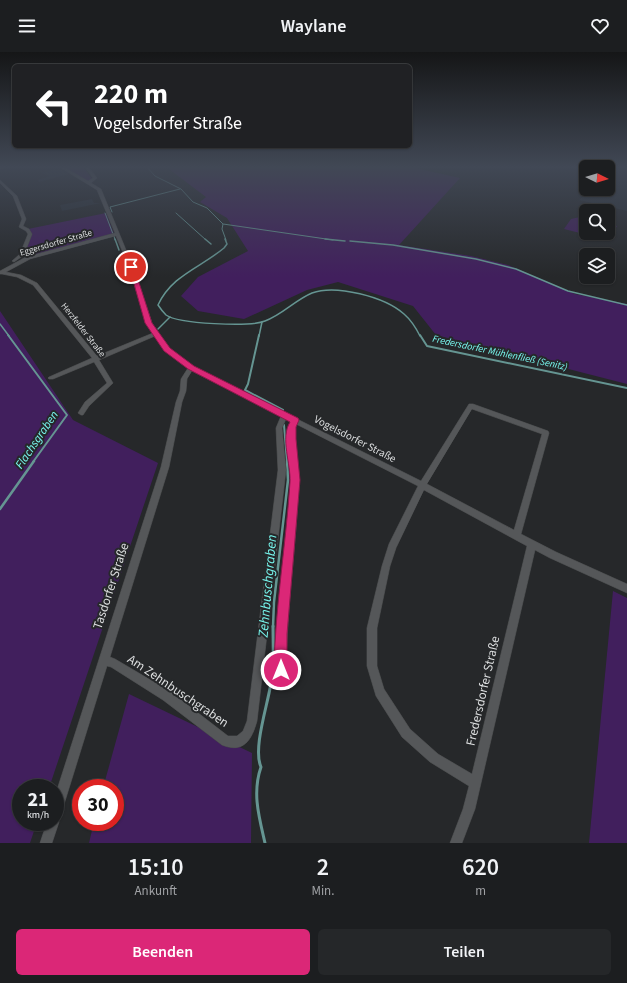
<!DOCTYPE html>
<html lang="de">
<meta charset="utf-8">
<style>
:root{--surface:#1c1e20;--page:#252729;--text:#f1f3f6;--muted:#a0a2a5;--line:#3a3c3e;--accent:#db2777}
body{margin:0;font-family:"Source Sans 3",sans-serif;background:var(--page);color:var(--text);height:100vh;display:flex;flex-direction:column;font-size:15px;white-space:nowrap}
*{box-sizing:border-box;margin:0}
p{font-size:13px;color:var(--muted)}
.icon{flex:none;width:22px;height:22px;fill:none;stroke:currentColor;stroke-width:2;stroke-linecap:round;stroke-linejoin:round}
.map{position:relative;height:791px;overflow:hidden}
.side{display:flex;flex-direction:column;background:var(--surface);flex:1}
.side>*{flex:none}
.hud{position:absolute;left:12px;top:12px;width:400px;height:84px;border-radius:6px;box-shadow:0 1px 3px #0004,0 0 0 1px var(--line);background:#202124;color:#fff;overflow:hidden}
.needle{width:26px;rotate:95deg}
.tools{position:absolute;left:579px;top:108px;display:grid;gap:8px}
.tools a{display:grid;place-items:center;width:36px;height:36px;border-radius:6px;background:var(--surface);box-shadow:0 1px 3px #0004,0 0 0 1px var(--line);font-size:20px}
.speed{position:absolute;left:12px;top:727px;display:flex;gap:8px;font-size:20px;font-weight:700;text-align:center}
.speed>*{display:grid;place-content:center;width:52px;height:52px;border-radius:50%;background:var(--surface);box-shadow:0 1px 3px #0004,0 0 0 1px var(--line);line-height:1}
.speed small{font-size:10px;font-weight:400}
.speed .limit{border:6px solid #d22;background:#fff;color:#111}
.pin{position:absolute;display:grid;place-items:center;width:34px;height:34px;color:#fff;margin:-17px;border:2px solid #fff;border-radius:50%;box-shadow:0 1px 4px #0007}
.me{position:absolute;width:44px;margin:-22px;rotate:0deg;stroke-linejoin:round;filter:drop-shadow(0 0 3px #0008)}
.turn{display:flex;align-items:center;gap:14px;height:84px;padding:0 16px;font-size:18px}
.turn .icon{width:52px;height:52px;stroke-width:2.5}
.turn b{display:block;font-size:28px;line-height:34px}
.eta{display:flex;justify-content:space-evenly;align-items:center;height:68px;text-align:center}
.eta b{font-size:24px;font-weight:600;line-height:28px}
.cta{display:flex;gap:8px;margin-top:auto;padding:8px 16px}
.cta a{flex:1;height:46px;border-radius:6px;background:var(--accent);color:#fff;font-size:16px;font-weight:600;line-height:46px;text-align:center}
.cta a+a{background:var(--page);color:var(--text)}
header{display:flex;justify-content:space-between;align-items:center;height:52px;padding:0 16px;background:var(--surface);font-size:18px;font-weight:600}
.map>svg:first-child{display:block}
.built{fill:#2b3138}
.green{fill:#411f5d}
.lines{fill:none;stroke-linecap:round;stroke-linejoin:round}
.stream-far4{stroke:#659592;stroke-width:1}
.stream-far3{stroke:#659592;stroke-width:1.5}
.stream-far2{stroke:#659592;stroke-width:2}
.stream-far1{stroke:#659592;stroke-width:2.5}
.stream{stroke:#659592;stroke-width:3}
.street-casing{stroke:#454748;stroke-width:1}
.street{fill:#555759;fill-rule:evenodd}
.route{fill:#db2777;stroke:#8e194d}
.labels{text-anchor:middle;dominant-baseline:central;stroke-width:4;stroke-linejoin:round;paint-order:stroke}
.far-street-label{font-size:9px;fill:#dddfe0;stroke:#26282a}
.far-water-label{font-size:10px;font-style:italic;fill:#79faf1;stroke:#26282a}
.street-label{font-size:11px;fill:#dddfe0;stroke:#26282a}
.water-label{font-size:12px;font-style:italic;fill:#79faf1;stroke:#26282a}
.near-street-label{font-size:13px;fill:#dddfe0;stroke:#26282a}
.near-water-label{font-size:14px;font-style:italic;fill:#79faf1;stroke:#26282a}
</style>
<header><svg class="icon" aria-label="menu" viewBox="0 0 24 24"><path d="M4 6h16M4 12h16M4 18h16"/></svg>Waylane<svg class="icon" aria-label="heart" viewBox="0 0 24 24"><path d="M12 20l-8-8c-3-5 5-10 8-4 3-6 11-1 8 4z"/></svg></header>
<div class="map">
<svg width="627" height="791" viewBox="0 0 627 791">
<rect width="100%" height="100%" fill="#26282a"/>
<g class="built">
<path d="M 627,114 L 627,159 L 579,148 L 592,137 L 608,137 L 608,123 L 617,115 Z"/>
<path d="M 58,116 L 69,122 L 39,130 L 38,128 L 49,124 L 42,121 Z"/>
<path d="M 92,147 L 94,151 L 101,151 L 62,159 L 60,153 Z"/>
</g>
<g class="green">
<path d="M 62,114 L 83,114 L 92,127 L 89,130 Z"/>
<path d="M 165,114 L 406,114 L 460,126 L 399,193 L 471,204 L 508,213 L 575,242 L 627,252 L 627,332 L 436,283 L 413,254 L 338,230 L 307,238 L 244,267 L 198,259 L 181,244 L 198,225 L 248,199 L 227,166 L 200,150 L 206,145 Z"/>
<path d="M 106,161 L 114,182 L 28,205 L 23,203 L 31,184 L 28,177 Z"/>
<path d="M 580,165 L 586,167 L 586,181 L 608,181 L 608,172 L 617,174 L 608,188 L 564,177 L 571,167 Z"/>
<path d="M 0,259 L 73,368 L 158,411 L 49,736 L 21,736 L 21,770 L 37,770 L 30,791 L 0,791 Z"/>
<path d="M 613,539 L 627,546 L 627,791 L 589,791 Z"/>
<path d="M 129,642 L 252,701 L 251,791 L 89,791 L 94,770 L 115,770 L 115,736 L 103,736 Z"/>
</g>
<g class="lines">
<g class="stream-far4">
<path d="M 146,114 L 155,124 L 181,137 L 193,150 L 207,156 L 223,172 L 222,177 L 226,188"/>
<path d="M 112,160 L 110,155 L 180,137"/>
<path d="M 105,161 L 113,182"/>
<path d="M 176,161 L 206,188"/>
<path d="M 223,172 L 333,188"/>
<path d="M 114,184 L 115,188"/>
</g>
<g class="stream-far3">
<path d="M 115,187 L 119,198"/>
<path d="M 205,187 L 211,192"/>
<path d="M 225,187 L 227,192 L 224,196 C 200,216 172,223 158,253 C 160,256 163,260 166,263 C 178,272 250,275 265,269 C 282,263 295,248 312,241 C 336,232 385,245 404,262 C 411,268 416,276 420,284"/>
<path d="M 325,187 L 345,189"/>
<path d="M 350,189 L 393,193 L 476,207 L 516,217 L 568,239 L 627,253"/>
<path d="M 0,272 L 9,284"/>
<path d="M 158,277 L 170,265"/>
<path d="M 259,284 L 262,270"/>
</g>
<g class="stream-far2">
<path d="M 8,283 L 67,363 L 33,410"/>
<path d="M 259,283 L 248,332 L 245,338 L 283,358"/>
<path d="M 420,283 L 427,294 L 627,336"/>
<path d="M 284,373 L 287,410"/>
</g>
<g class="stream-far1">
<path d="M 0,457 L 34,409"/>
<path d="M 273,575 L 274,550 L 288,428 L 287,409"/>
</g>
<path class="stream" d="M 265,791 C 259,765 252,741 261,715 C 252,695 270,647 272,624 C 274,608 273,591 273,574"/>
<g class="street-casing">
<g id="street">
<path d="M 4,114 L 9,114 L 0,117 L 0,115 Z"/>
<path d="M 58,114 L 62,114 L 88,129 L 93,126 L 84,114 L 88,114 L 97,126 L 91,131 L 101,137 L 133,215 L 152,271 L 169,297 L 193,315 L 421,429 L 469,352 L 473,352 L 548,379 L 549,381 L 521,482 L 556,500 L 627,532 L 627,541 L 550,506 L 535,498 L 475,757 L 462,791 L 450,791 L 463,757 L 469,734 L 430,710 L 402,685 L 376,644 L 367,614 L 367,576 L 382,514 L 389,492 L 418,434 L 296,372 C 290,391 299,411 299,430 C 296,493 287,555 286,618 L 285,622 L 281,623 L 277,622 L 276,618 C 278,555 288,493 291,430 C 292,410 283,389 291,370 L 286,367 L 282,376 L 286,418 L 257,669 C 252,687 244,702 222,693 L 163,648 L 111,615 L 107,614 L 61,762 L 59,766 L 58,767 L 59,770 L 52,791 L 40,791 L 47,770 L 55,770 L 55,744 L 161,415 L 176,350 L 180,339 L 181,327 L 188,316 L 165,299 L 155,284 L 99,308 L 113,331 L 89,354 L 83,363 L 81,363 L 78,361 L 85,350 L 107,331 L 94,310 L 53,327 L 49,327 L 48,326 L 49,325 L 92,306 L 33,233 L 17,225 L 2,222 L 0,222 L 0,219 L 26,205 L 115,181 L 97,138 ZM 116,184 L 129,215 L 146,271 L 153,281 L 97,304 L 37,231 L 21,223 L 6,220 L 30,207 ZM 192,319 L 281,364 L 276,376 L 278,418 L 247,669 L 243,679 L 237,684 L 228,684 L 171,640 L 115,607 L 110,605 L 169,415 L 182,350 L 186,339 L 187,327 ZM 472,357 L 542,382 L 514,478 L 427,432 ZM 424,438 L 527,494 L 472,722 L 438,702 L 410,677 L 384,637 L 377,614 L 377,576 L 390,514 L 396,496 Z"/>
<path d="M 617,114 L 627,114 L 627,116 Z"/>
<path d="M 0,128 L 17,144 L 26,167 L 23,174 L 29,177 L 32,182 L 24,203 L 14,210 L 12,209 L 20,202 L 28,182 L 26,179 L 19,175 L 22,167 L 13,144 L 0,131 Z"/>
</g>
</g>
<use href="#street" class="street"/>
</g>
<linearGradient id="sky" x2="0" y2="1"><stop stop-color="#151617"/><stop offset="0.51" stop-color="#414855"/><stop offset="1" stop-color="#414855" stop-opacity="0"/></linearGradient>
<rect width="627" height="225" fill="url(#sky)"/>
<path class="route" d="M 129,214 L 134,215 L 152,271 L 170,296 L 194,314 L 298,366 L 299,368 L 296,375 L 296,387 L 300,428 L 287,582 L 287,618 L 285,623 L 281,625 L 276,623 L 274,618 C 275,555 286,493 290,430 C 291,412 280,386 290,370 L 188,317 L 164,299 L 145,271 Z"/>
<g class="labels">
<g class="far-street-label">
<text transform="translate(56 191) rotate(-16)">Eggersdorfer Straße</text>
<text transform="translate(83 278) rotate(52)">Herzfelder Straße</text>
</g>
<g class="far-water-label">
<text transform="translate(500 301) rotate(12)">Fredersdorfer Mühlenfließ (Senitz)</text>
</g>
<g class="street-label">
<text transform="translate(355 387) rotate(27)">Vogelsdorfer Straße</text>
</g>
<g class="water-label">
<text transform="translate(37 388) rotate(-56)">Flachsgraben</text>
</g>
<g class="near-street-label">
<text transform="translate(111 534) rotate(-72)">Tasdorfer Straße</text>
<text transform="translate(178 639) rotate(34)">Am Zehnbuschgraben</text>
<text transform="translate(483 639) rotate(-77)">Fredersdorfer Straße</text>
</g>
<g class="near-water-label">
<text transform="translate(268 534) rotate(-85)">Zehnbuschgraben</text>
</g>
</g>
</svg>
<div class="tools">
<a><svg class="needle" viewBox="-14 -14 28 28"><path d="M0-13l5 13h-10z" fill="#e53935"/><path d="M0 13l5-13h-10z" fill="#a0a2a5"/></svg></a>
<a><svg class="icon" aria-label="search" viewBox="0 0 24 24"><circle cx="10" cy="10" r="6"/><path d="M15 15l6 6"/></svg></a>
<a><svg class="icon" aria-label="layers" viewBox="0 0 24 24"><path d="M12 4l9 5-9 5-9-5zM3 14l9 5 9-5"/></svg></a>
</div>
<div class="speed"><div>21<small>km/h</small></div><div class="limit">30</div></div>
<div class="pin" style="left:131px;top:215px;background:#d93025"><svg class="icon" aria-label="arrive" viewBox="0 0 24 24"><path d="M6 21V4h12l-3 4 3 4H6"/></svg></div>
<svg class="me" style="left:281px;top:618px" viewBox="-20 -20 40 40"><circle r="17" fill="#db2777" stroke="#fff" stroke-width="3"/><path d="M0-11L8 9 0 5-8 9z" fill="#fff"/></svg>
<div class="hud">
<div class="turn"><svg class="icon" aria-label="left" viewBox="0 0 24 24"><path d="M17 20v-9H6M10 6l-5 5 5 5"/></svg><div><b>220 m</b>Vogelsdorfer Straße</div></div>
</div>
</div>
<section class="side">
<div class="eta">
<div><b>15:10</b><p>Ankunft</p></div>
<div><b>2</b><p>Min.</p></div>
<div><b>620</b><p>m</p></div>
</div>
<div class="cta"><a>Beenden</a><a>Teilen</a></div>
</section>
